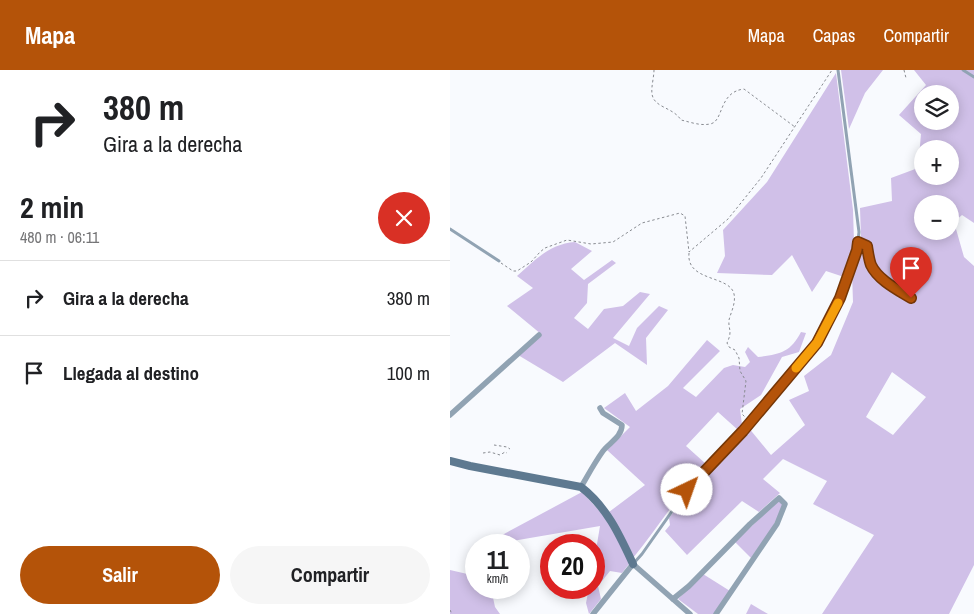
<!DOCTYPE html>
<html lang="es">
<meta charset="utf-8">
<style>
:root{--surface:#fff;--page:#f6f6f6;--text:#202124;--muted:#757577;--line:#e0e0e0;--accent:#b45309}
body{margin:0;font-family:"Archivo Narrow",sans-serif;background:var(--page);color:var(--text);height:100vh;display:flex;flex-direction:column;font-size:19px;white-space:nowrap}
*{box-sizing:border-box;margin:0}
p{font-size:16px;color:var(--muted)}
.icon{flex:none;width:28px;height:28px;fill:none;stroke:currentColor;stroke-width:2;stroke-linecap:round;stroke-linejoin:round}
.map{position:relative;flex:1;overflow:hidden}
.panel{display:flex;flex-direction:column;background:var(--surface);width:450px}
.panel>*{flex:none}
.banner{background:#fff;color:var(--text);overflow:hidden}
.fabs{position:absolute;left:464px;top:15px;display:grid;gap:10px}
.fabs a{display:grid;place-items:center;width:45px;height:45px;border-radius:50%;background:var(--surface);box-shadow:0 2px 12px #0003;font-size:25px}
.speed{position:absolute;left:15px;top:464px;display:flex;gap:10px;font-size:25px;font-weight:700;text-align:center}
.speed>*{display:grid;place-content:center;width:65px;height:65px;border-radius:50%;background:var(--surface);box-shadow:0 2px 12px #0003;line-height:1}
.speed small{font-size:12px;font-weight:400}
.speed .limit{border:8px solid #d22;background:#fff;color:#111}
.pin{position:absolute;display:grid;place-items:center;width:42px;height:42px;color:#fff;margin:-51px -21px;border-radius:50% 50% 50% 0;rotate:-45deg;box-shadow:0 0 5px #0007}
.pin .icon{rotate:45deg}
.me{position:absolute;width:55px;margin:-28px;rotate:42deg;stroke-linejoin:round;filter:drop-shadow(0 0 4px #0008)}
.turn{display:flex;align-items:center;gap:18px;height:105px;padding:0 20px;font-size:22px}
.turn .icon{width:65px;height:65px;stroke-width:2.5}
.turn b{display:block;font-size:35px;line-height:42px}
.round{display:grid;place-items:center;flex:none;width:52px;height:52px;border-radius:26px;background:var(--page)}
.summary{display:flex;align-items:center;justify-content:space-between;height:85px;padding:0 20px}
h1{font-size:30px;font-weight:800;line-height:38px}
.button{display:flex;gap:10px;margin-top:auto;padding:10px 20px}
.button a{flex:1;height:58px;border-radius:30px;background:var(--accent);color:#fff;font-size:20px;font-weight:800;line-height:58px;text-align:center}
.button a+a{background:var(--page);color:var(--text)}
ul{padding:0;list-style:none}
li{display:flex;align-items:center;gap:15px;height:75px;padding:0 20px;border-top:1px solid var(--line)}
li div{flex:1}
li b{display:block;font-size:19px}
li em{font-style:normal}
header{display:flex;align-items:center;gap:30px;box-sizing:border-box;height:70px;padding:0 25px;background:var(--accent);color:#fff}
header strong{font-size:24px}
nav{display:flex;gap:28px;margin-inline-start:auto;font-size:18px}
main{display:flex;flex:1;min-height:0}
.map>svg:first-child{display:block}
.green{fill:#d0c0e8;fill-rule:evenodd}
.lines{fill:none;stroke-linecap:round;stroke-linejoin:round}
.path{stroke:#888b91;stroke-width:1;stroke-dasharray:2.5 2.5;stroke-linecap:butt}
.lane{stroke:#91a3b3;stroke-width:3}
.street{stroke:#91a3b3;stroke-width:5.5}
.secondary{stroke:#5e7990;stroke-width:8}
.route-casing{stroke:#753606;stroke-width:12}
.route{stroke:#b45309;stroke-width:9}
.slow{stroke:#f59e0b;stroke-width:9}
</style>
<header>
<strong>Mapa</strong>
<nav><a>Mapa</a><a>Capas</a><a>Compartir</a></nav>
</header>
<main>
<section class="panel">
<div class="banner">
<div class="turn"><svg class="icon" aria-label="right" viewBox="0 0 24 24"><path d="M7 20v-9h11M14 6l5 5-5 5"/></svg><div><b>380 m</b>Gira a la derecha</div></div>
</div>
<div class="summary"><div><h1>2 min</h1><p>480 m · 06:11</p></div><a class="round" style="background:#d93025;color:#fff"><svg class="icon" aria-label="close" viewBox="0 0 24 24"><path d="M6 6l12 12M18 6L6 18"/></svg></a></div>
<ul>
<li><svg class="icon" aria-label="right" viewBox="0 0 24 24"><path d="M7 20v-9h11M14 6l5 5-5 5"/></svg><div><b>Gira a la derecha</b></div><em>380 m</em></li>
<li><svg class="icon" aria-label="arrive" viewBox="0 0 24 24"><path d="M6 21V4h12l-3 4 3 4H6"/></svg><div><b>Llegada al destino</b></div><em>100 m</em></li>
</ul>
<div class="button"><a>Salir</a><a>Compartir</a></div>
</section>
<div class="map">
<svg width="524" height="544" viewBox="0 0 524 544">
<rect width="100%" height="100%" fill="#f8fafe"/>
<g class="green">
<path d="M 391,0 L 433,0 L 415,23 L 399,59 Z"/>
<path d="M 464,0 L 524,0 L 524,153 L 512,145 L 504,152 L 514,187 L 524,196 L 524,495 L 499,544 L 372,544 L 424,465 L 363,434 L 377,411 L 333,389 L 313,409 L 330,423 L 309,442 L 292,431 L 237,485 L 215,461 L 220,455 L 219,448 L 246,413 L 298,357 L 321,385 L 355,355 L 339,330 L 359,321 L 354,306 L 381,285 L 403,232 L 402,203 L 411,168 L 410,138 L 442,131 L 441,108 L 468,98 L 471,64 L 449,45 L 476,15 ZM 472,24 L 500,24 L 500,51 L 472,51 ZM 472,79 L 500,79 L 500,106 L 472,106 ZM 472,134 L 500,134 L 500,161 L 472,161 ZM 442,302 L 476,327 L 443,365 L 416,347 Z"/>
<path d="M 386,3 L 403,140 L 404,172 L 394,207 L 376,201 L 362,222 L 342,185 L 322,205 L 267,203 L 275,186 L 273,160 L 317,112 Z"/>
<path d="M 125,172 L 142,181 L 121,199 L 134,210 L 162,190 L 166,193 L 138,214 L 137,233 L 124,248 L 138,259 L 154,239 L 173,236 L 190,222 L 200,224 L 163,268 L 179,276 L 187,258 L 209,236 L 218,240 L 196,268 L 197,295 L 165,273 L 113,312 L 68,285 L 91,264 L 57,236 L 83,218 L 67,206 C 86,189 100,174 125,172 Z"/>
<path d="M 351,262 L 356,263 L 349,282 L 332,287 L 311,325 L 290,339 L 292,355 L 288,360 L 268,342 L 236,376 L 256,394 C 229,424 208,457 183,488 L 159,442 L 195,415 L 157,380 L 180,357 L 154,338 L 175,323 L 186,341 L 218,316 L 257,270 L 270,281 L 233,318 L 246,327 L 274,298 L 283,295 L 295,297 L 300,292 L 295,282 L 298,277 L 308,287 C 330,284 340,283 351,262 Z"/>
<path d="M 132,422 L 154,446 L 169,469 L 179,494 L 172,503 L 160,501 L 148,516 L 151,529 L 139,544 L 136,533 L 139,518 L 144,518 L 144,492 L 150,456 L 39,475 L 54,464 Z"/>
<path d="M 329,430 L 334,435 L 322,458 L 301,488 L 285,472 Z"/>
<path d="M 0,500 L 26,506 L 26,518 L 41,518 L 45,537 L 50,544 L 0,544 Z"/>
<path d="M 253,504 L 280,521 L 264,544 L 248,544 L 228,529 Z"/>
<path d="M 301,534 L 318,544 L 296,544 Z"/>
</g>
<g class="lines">
<g class="path">
<path d="M 204,0 C 204,7 201,17 202,24 C 204,38 223,37 231,50 C 240,52 250,56 260,54 C 274,52 268,22 294,19 L 345,57"/>
<path d="M 454,0 L 456,8"/>
<path d="M 239,183 C 236,212 280,205 284,224 C 286,233 281,242 279,250 C 278,260 283,260 277,273 L 279,277 L 285,280 L 289,288 L 290,301 L 296,311 L 292,344 L 297,349"/>
<path d="M 51,193 L 63,201 L 67,201 L 81,192 L 90,182 L 95,178 L 117,170 L 141,174 L 163,172 L 192,153 L 230,143 L 235,146 L 239,182 L 278,149 L 311,108 L 382,0"/>
<path d="M 44,375 L 57,377 L 60,379"/>
<path d="M 33,383 L 40,382 L 50,385 L 55,382 L 57,383"/>
<path d="M 0,540 L 2,544"/>
</g>
<g class="lane">
<path d="M 513,0 L 524,7"/>
<path d="M 0,159 L 49,191"/>
<path d="M 408,172 L 417,176 C 418,182 419,190 421,195 C 428,210 448,220 461,228"/>
<path d="M 183,494 L 192,484 L 237,420 L 293,361 L 367,273 L 390,228 L 407,180 L 409,162 L 388,0"/>
</g>
<g class="street">
<path d="M 0,345 L 89,265"/>
<path d="M 131,417 C 138,405 145,392 153,381 C 159,373 172,367 172,355 L 153,343 L 150,338"/>
<path d="M 223,529 L 239,516 L 300,454 L 329,428 L 335,434 L 327,454 L 266,544"/>
<path d="M 143,544 L 183,494 L 240,544"/>
</g>
<path class="secondary" d="M 0,391 L 20,396 L 131,417 C 157,437 170,466 183,494"/>
</g>
<g class="lines">
<g class="route-casing">
<path id="route" d="M 237,420 L 293,361 L 367,273 L 390,228 L 407,180 L 408,172 L 417,176 C 418,182 419,190 421,195 C 428,210 448,220 461,228"/>
</g>
<use href="#route" class="route"/>
<path class="slow" d="M 346,298 L 367,273 L 388,233"/>
</g>
</svg>
<div class="fabs">
<a><svg class="icon" aria-label="layers" viewBox="0 0 24 24"><path d="M12 4l9 5-9 5-9-5zM3 14l9 5 9-5"/></svg></a>
<a>+</a>
<a>−</a>
</div>
<div class="speed"><div>11<small>km/h</small></div><div class="limit">20</div></div>
<div class="pin" style="left:461px;top:228px;background:#d93025"><svg class="icon" aria-label="arrive" viewBox="0 0 24 24"><path d="M6 21V4h12l-3 4 3 4H6"/></svg></div>
<svg class="me" style="left:237px;top:420px" viewBox="-20 -20 40 40"><circle r="19" fill="#fff"/><path d="M0-13L10 11 0 6-10 11z" fill="#b45309"/></svg>
</div>
</main>
